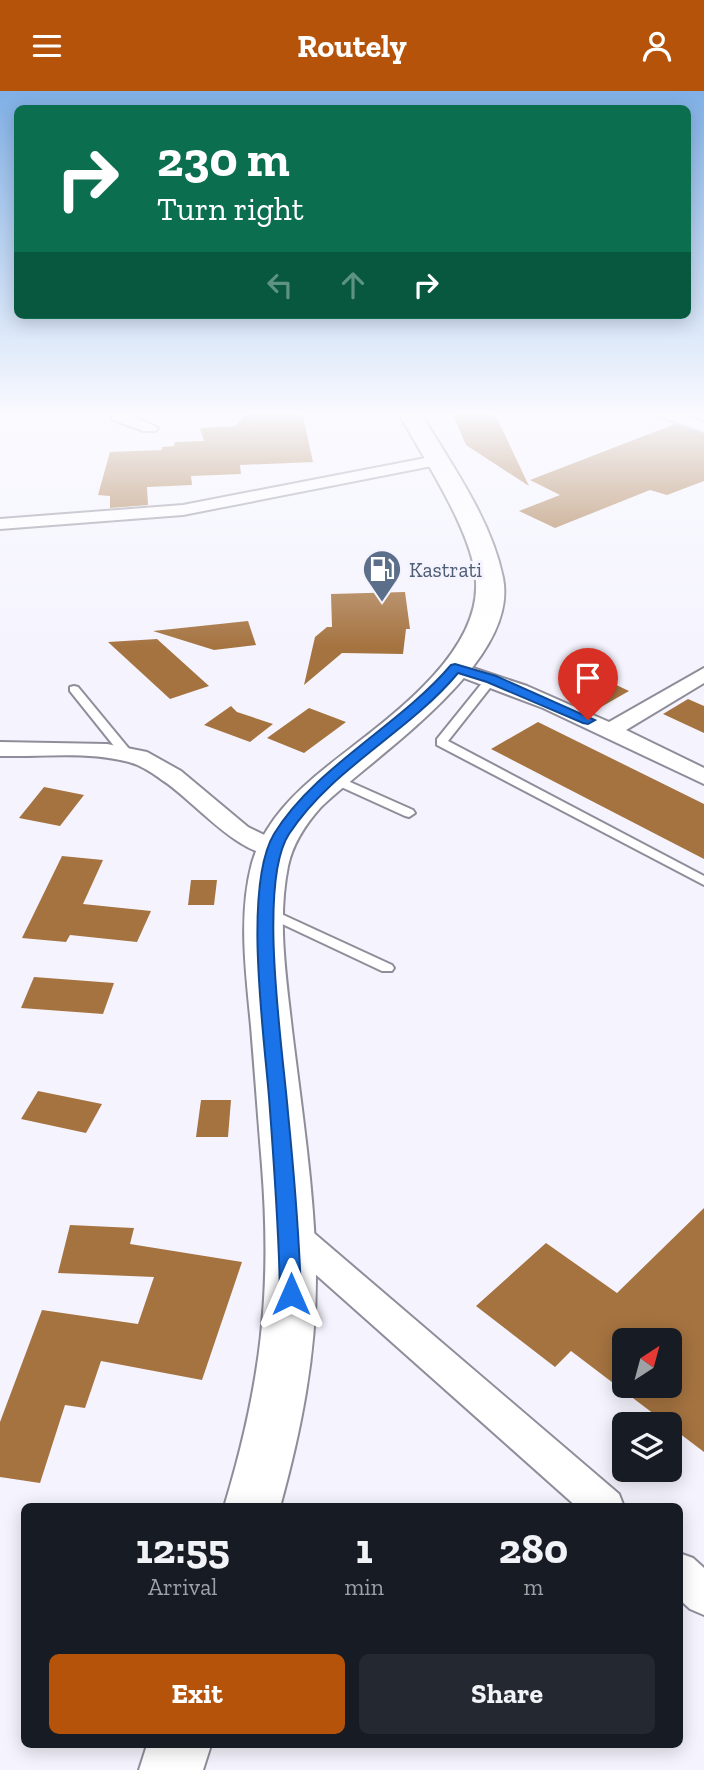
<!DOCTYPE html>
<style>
:root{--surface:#171b24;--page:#242831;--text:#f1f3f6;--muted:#9ea1a6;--accent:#b45309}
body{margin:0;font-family:"Zilla Slab",serif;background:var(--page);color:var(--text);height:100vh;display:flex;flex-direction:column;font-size:26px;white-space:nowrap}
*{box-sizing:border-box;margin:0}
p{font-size:23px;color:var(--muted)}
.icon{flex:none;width:38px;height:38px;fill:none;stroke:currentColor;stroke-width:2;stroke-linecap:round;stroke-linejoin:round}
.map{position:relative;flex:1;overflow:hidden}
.side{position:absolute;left:21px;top:1412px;width:662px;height:245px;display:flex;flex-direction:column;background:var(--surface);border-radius:10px;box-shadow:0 4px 18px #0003}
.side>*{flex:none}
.banner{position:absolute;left:14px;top:14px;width:677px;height:214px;border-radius:10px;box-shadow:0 4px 18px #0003;background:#0b6e4f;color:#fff;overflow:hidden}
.needle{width:46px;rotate:36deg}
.fabs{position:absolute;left:612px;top:1237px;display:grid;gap:14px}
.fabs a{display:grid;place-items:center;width:70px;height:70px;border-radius:10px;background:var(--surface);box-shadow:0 4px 18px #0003;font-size:35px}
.pin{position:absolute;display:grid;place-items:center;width:60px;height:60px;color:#fff;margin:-72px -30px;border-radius:50% 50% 50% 0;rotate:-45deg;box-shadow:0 0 7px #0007}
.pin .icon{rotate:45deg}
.me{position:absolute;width:77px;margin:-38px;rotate:0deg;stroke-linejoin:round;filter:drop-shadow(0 0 5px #0008)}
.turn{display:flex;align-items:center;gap:24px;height:147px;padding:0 28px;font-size:32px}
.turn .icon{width:91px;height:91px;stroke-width:2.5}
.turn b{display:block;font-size:49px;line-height:60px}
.lanes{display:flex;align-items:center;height:66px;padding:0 28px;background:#0003;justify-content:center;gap:35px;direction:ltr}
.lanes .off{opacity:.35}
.eta{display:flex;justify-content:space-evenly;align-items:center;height:119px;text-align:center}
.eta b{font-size:42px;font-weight:700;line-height:49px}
.action{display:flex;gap:14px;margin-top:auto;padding:14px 28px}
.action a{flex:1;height:80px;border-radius:10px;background:var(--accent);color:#fff;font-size:28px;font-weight:700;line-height:80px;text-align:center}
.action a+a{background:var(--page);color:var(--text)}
header{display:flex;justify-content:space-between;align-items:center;height:91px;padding:0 28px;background:var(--accent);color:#fff;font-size:32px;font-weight:700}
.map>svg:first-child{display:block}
.building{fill:#a57340;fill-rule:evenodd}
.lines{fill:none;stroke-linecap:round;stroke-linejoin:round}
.lane-casing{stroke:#8f8d99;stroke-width:4}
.street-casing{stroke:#8f8d99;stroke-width:4}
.primary-casing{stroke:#8f8d99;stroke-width:4}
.lane{fill:#fff;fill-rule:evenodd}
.street{fill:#fff;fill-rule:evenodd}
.primary{fill:#fff;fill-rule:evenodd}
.route{fill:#1a73e8;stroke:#114b97;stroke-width:2}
.labels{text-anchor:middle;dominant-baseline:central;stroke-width:6;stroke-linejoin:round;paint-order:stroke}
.far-service-label{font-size:21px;fill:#4e5e75;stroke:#f5f4fe;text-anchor:start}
</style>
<header><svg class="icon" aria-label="menu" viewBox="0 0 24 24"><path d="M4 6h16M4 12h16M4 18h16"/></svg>Routely<svg class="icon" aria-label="person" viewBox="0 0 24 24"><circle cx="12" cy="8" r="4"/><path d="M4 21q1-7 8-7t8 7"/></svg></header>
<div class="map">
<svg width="704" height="1679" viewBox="0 0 704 1679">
<rect width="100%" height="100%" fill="#f5f4fe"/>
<g class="building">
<path d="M 247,321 L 302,321 L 313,371 L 240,374 L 241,383 L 191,385 L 192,394 L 147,396 L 148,414 L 110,417 L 110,405 L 98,404 L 110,361 L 162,359 L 162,356 L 174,355 L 175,351 L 204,350 L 200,337 L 236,335 Z"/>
<path d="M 452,321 L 494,321 L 529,395 L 466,354 Z"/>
<path d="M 675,333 L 704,343 L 704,390 L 667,404 L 650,399 L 555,437 L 519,420 L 560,404 L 530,389 Z"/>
<path d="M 405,501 L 410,538 L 406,538 L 403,563 L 342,562 L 304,594 L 315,546 L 327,536 L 332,536 L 331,503 Z"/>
<path d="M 248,530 L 256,554 L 214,559 L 153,540 Z"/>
<path d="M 157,548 L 209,595 L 170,608 L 108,551 Z"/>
<path d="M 587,580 L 629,600 L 601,616 L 559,595 Z"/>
<path d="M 688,608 L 704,615 L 704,642 L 663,623 Z"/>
<path d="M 231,615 L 237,621 L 273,633 L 250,651 L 204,634 Z"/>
<path d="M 309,617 L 346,631 L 304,662 L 267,647 Z"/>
<path d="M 538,631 L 704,713 L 704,768 L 491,658 Z"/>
<path d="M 44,696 L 84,704 L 60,735 L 19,727 Z"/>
<path d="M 62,765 L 103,769 L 83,813 L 151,820 L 137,851 L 70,844 L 66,851 L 22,847 Z"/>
<path d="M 191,789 L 217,789 L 214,814 L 188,814 Z"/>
<path d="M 34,886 L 114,892 L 103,923 L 21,917 Z"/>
<path d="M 38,1000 L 102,1013 L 86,1042 L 21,1028 Z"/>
<path d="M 201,1009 L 231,1009 L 228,1046 L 196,1046 Z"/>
<path d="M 704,1117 L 704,1361 L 571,1260 L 555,1276 L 476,1215 L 546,1152 L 617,1202 ZM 625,1250 L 670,1250 L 670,1295 L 625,1295 Z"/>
<path d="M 70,1134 L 134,1137 L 130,1153 L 242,1171 L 202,1289 L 101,1270 L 85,1317 L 65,1314 L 40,1392 L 0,1386 L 0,1331 L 42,1219 L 138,1233 L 154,1186 L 58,1182 Z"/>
</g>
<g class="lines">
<g class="lane-casing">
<g id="lane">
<path d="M 491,585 L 497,588 L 448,650 L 704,785 L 704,794 L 437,654 L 437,648 L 487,586 Z"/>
<path d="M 74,595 L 78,596 L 130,659 L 132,662 L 130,665 L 122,665 L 70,600 L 70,596 Z"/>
<path d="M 332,683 L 413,719 L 415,722 L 409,726 L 405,725 L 328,690 L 326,687 L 328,684 Z"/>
<path d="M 266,816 L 392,874 L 394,877 L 392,880 L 382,880 L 261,823 L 259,820 L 261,817 Z"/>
</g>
</g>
<g class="street-casing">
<g id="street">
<path d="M 109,321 L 124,321 L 158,337 L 156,340 L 144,340 L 113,329 Z"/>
<path d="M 653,321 L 675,321 L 704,331 L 704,341 L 656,324 Z"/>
<path d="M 436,365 L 444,370 L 442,373 L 183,424 L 0,438 L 0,428 L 183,414 Z"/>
<path d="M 455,571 L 527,595 L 609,631 L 704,577 L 704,592 L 626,639 L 704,677 L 704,693 L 543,617 L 448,581 L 445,577 L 448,573 Z"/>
<path d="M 0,651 L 107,653 L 147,661 L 181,680 L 248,736 L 283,753 L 286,758 L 283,763 C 244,773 193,708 162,689 C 153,682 140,674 129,671 C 89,660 42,666 0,665 Z"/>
<path d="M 289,1127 L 301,1131 L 619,1403 L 624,1416 L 577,1416 L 277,1149 L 273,1140 L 277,1131 Z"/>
<path d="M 679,1462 L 693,1467 L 704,1477 L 704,1524 L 690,1518 L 679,1508 Z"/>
</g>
</g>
<g class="primary-casing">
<g id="primary">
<path d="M 398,321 L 420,321 C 450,372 491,427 503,487 C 520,572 374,665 321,716 C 305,734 293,752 288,775 C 277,829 286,885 292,939 C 302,1021 315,1104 316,1186 C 316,1265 301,1340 280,1416 L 224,1416 C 261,1294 272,1202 262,1075 C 258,1028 255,982 251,935 C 246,882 238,825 252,772 C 264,731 296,700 329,674 C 382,632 480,566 476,491 C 474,442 422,365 398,321 Z"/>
<path d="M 147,1654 L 211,1654 L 203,1679 L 139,1679 Z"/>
</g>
</g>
<use href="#lane" class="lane"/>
<use href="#street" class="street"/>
<use href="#primary" class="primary"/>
</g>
<linearGradient id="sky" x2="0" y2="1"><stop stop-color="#80b0e6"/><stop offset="0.58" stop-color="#fafaff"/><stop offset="1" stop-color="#fafaff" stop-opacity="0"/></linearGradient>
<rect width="704" height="556" fill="url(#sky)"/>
<path class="route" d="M 455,573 L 496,585 L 595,629 L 588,633 L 583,632 L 487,591 L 458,582 C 408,642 332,677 289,743 C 257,792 283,960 288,1022 C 294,1082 299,1142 301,1203 L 298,1209 L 291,1211 L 283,1209 L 280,1203 C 279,1137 274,1072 269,1006 C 264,943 243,795 274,743 C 315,676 399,635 451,574 Z"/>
<defs>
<g id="fuel-pin" transform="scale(2.0125)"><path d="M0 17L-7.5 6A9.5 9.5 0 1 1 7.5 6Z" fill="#5c6f8a" stroke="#f5f4fe"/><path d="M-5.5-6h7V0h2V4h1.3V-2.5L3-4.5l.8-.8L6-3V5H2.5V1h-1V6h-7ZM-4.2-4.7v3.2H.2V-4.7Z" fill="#fff"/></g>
</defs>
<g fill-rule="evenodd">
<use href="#fuel-pin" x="382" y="478"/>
</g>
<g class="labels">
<g class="far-service-label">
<text x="409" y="478">Kastrati</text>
</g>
</g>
</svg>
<div class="fabs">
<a><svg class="needle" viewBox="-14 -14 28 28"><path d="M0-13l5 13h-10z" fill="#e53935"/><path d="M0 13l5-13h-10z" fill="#9ea1a6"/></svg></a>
<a><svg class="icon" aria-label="layers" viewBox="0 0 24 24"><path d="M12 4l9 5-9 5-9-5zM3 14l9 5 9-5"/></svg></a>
</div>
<div class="pin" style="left:588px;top:629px;background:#d93025"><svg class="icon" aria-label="arrive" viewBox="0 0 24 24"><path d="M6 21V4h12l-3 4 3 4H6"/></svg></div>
<svg class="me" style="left:291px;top:1203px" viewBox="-20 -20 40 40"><path d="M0-17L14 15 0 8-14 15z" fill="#1a73e8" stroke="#fff" stroke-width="4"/></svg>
<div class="banner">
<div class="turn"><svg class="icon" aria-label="right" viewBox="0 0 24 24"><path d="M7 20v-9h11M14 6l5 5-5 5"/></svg><div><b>230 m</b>Turn right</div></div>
<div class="lanes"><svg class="icon off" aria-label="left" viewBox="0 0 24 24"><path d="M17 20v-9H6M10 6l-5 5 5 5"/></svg><svg class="icon off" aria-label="ahead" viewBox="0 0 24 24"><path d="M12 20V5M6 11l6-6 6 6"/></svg><svg class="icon" aria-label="right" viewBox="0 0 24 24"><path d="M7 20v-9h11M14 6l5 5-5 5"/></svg></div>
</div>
<section class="side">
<div class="eta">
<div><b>12:55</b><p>Arrival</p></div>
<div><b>1</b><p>min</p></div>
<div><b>280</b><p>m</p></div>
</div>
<div class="action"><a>Exit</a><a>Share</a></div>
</section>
</div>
